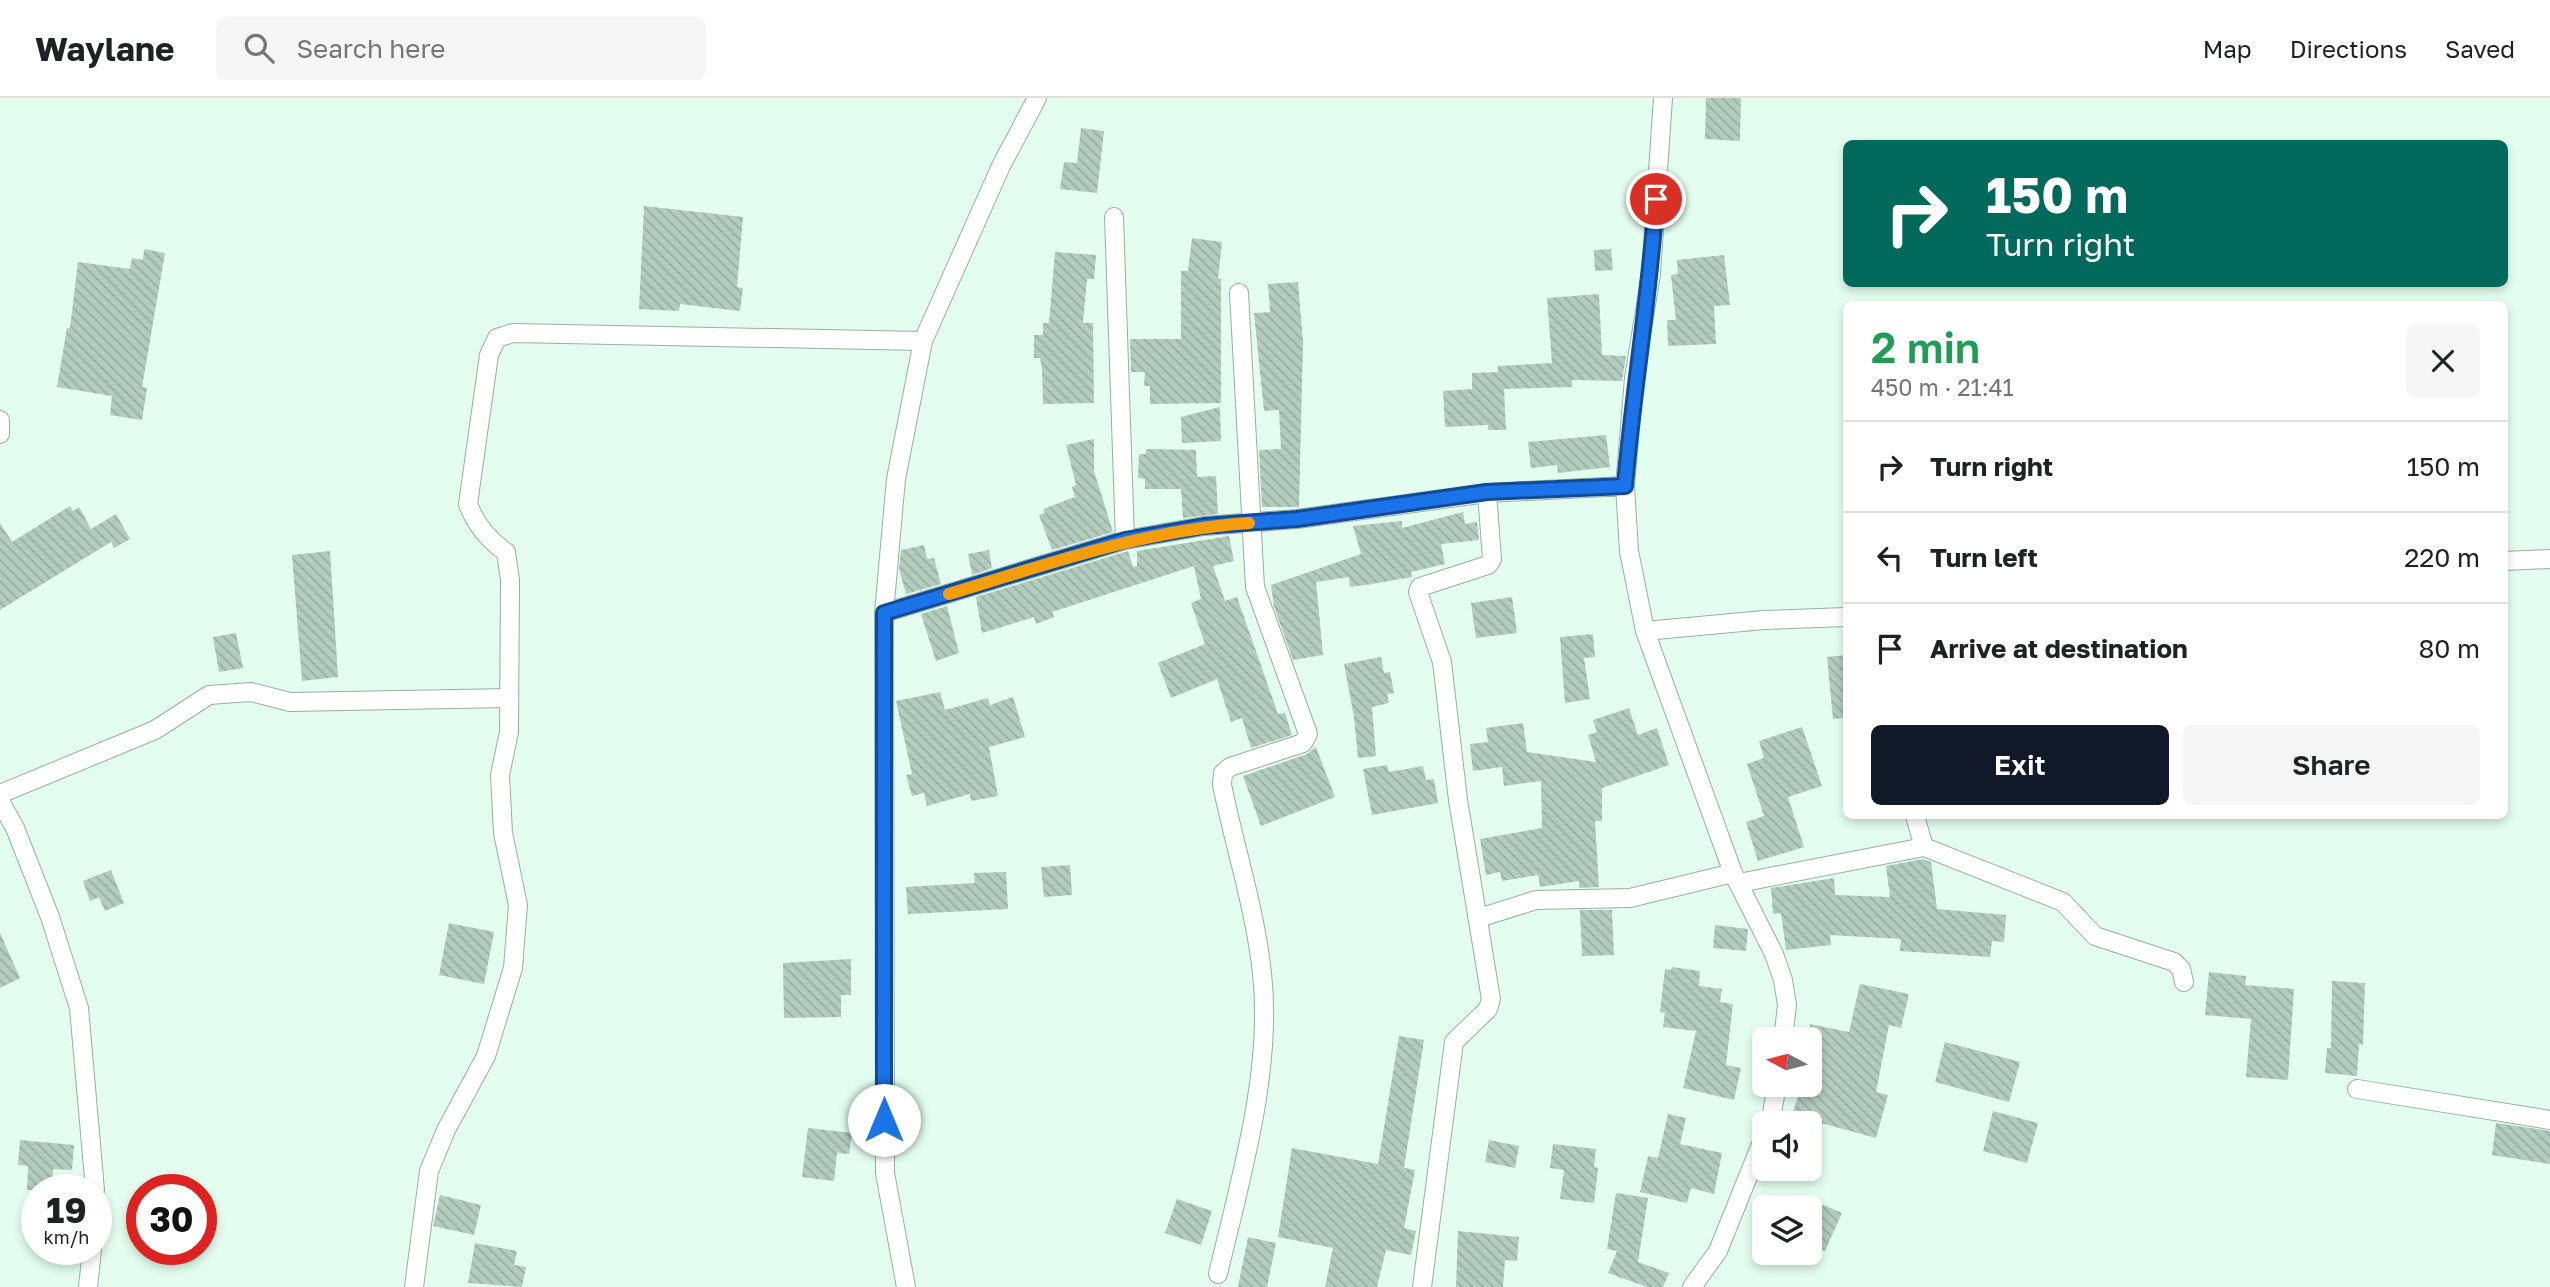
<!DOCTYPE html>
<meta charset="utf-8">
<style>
:root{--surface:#fff;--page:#f6f6f6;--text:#202124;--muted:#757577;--line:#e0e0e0;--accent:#111827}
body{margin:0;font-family:"Golos Text",sans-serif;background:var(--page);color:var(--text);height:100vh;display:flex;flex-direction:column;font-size:26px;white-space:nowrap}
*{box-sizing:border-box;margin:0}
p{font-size:23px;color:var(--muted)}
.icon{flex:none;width:38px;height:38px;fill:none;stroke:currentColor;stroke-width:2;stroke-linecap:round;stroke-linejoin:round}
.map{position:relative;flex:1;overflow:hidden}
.panel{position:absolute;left:1843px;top:203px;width:665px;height:518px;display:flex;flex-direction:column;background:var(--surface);border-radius:10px;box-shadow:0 4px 10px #0003}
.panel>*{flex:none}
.hud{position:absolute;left:1843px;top:42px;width:665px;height:147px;border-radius:10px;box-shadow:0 4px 10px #0003;background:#00695c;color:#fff;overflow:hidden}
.needle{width:46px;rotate:277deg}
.tools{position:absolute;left:1752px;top:929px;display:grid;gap:14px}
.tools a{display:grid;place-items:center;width:70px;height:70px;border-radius:10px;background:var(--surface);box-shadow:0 4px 10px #0003;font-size:35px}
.speed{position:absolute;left:21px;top:1076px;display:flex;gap:14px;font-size:35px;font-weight:700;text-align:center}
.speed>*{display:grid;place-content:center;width:91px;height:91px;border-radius:50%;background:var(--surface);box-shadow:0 4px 10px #0003;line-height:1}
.speed small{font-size:18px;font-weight:400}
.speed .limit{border:10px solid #d22;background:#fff;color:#111}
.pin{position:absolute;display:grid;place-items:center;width:60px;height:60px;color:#fff;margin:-30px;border:4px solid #fff;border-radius:50%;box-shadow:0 2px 7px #0007}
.me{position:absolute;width:77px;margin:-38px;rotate:0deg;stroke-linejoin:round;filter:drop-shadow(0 0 5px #0008)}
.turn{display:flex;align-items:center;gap:24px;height:147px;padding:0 28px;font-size:32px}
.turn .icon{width:91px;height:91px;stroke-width:2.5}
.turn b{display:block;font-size:49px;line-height:60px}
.round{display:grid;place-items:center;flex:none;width:74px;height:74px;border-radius:10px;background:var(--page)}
.overview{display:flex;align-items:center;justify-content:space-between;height:119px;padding:0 28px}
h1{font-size:42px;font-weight:600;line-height:52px;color:#1e9e55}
.action{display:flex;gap:14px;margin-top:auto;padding:14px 28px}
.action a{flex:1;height:80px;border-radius:10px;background:var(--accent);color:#fff;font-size:28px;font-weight:600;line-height:80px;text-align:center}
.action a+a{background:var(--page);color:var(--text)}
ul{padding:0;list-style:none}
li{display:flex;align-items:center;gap:21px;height:91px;padding:0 28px;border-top:2px solid var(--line)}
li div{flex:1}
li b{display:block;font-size:26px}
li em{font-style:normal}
header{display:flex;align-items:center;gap:42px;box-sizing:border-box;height:98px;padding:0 35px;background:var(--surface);border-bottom:2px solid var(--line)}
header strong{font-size:33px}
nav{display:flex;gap:38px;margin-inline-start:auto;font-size:24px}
.search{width:490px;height:63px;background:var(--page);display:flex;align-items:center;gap:18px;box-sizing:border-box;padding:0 24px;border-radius:10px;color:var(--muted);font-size:26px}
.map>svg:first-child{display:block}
.building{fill:url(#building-back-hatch)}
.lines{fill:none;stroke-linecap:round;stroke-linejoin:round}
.minor-casing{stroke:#96b0a2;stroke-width:20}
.minor{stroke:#fff;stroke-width:18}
.route-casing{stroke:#114b97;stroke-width:18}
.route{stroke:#1a73e8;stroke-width:12}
.slow{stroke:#f59e0b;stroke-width:12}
</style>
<header>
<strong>Waylane</strong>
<div class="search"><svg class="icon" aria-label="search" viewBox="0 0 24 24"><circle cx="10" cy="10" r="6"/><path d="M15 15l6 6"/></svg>Search here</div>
<nav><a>Map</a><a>Directions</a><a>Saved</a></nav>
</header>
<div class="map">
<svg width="2550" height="1189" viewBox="0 0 2550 1189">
<defs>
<pattern id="building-back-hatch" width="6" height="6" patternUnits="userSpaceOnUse" patternTransform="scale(1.75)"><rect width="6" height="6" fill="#b2ccbd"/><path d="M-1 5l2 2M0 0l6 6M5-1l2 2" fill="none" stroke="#98afa2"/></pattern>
</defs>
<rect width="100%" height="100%" fill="#e3feef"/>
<g class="building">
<path d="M 1706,0 L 1741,0 L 1740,43 L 1705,41 Z"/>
<path d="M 1081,30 L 1104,33 L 1097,95 L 1060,91 L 1064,64 L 1077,65 Z"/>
<path d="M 644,108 L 743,119 L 737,189 L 743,190 L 740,213 L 680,206 L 679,213 L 639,211 Z"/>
<path d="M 1192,140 L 1222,144 L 1218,181 L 1221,181 L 1221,305 L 1150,306 L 1150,288 L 1144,288 L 1145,274 L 1131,274 L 1130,241 L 1181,241 L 1181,173 L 1188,173 Z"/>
<path d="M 144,151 L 165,155 L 142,289 L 147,290 L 142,322 L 110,317 L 112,298 L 57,289 L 67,230 L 70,230 L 78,164 L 130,171 L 132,160 L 143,162 Z"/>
<path d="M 1611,151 L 1613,172 L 1595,173 L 1594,152 Z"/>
<path d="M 1055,154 L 1096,157 L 1094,181 L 1087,181 L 1083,225 L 1093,225 L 1094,305 L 1043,306 L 1042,270 L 1040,260 L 1034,260 L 1034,237 L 1043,237 L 1043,225 L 1049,225 Z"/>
<path d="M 1724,157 L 1730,207 L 1714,208 L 1716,246 L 1668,248 L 1667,222 L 1676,222 L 1671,177 L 1678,176 L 1677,162 Z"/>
<path d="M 1298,184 L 1303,244 L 1299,409 L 1262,409 L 1259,352 L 1281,351 L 1279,312 L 1264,313 L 1254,215 L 1270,214 L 1268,186 Z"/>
<path d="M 1599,196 L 1602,257 L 1626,258 L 1622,283 L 1572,282 L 1572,289 L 1504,291 L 1506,332 L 1488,332 L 1488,327 L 1445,329 L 1443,293 L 1472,291 L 1472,275 L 1498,274 L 1498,268 L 1552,265 L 1547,200 Z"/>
<path d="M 1220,309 L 1221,343 L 1182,345 L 1181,319 Z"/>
<path d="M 1606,337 L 1610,369 L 1558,375 L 1557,367 L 1531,370 L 1528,344 Z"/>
<path d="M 1094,341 L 1094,373 L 1113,434 L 1052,452 L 1039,417 L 1045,415 L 1043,411 L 1075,399 L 1072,389 L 1076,387 L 1066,347 Z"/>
<path d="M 1146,351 L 1196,352 L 1197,379 L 1216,378 L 1218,416 L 1183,420 L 1181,391 L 1145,391 L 1145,381 L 1138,380 L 1139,356 L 1146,356 Z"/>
<path d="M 70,408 L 73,413 L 79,409 L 91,431 L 116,416 L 130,441 L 114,450 L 111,444 L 0,512 L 0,425 L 12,444 Z"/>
<path d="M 1463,414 L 1465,426 L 1477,424 L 1479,442 L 1441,446 L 1445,466 L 1411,474 L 1412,479 L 1372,486 L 1350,489 L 1349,479 L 1316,484 L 1323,557 L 1293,562 L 1274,509 L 1271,487 L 1361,456 L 1353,428 L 1402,423 L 1402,430 Z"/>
<path d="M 1229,438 L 1234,463 L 1213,468 L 1225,503 L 1237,499 L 1278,616 L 1285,615 L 1292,637 L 1251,650 L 1242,620 L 1231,624 L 1217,581 L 1171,600 L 1158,565 L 1205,546 L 1191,505 L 1201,501 L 1194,468 L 1052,514 L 1054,519 L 1036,526 L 1034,519 L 982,535 L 976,499 L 1128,453 L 1133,469 L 1137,468 L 1137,453 Z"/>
<path d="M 924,447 L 927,461 L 934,460 L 941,486 L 906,496 L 899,471 L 901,452 Z"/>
<path d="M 989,452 L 992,470 L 972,477 L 968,456 Z"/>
<path d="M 330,453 L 338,579 L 302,583 L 292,457 Z"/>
<path d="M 1512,499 L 1517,535 L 1476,540 L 1471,505 Z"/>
<path d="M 947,508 L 959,555 L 936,563 L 921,516 Z"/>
<path d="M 236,535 L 243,570 L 219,574 L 213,539 Z"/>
<path d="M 1593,536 L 1595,559 L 1584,560 L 1590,601 L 1565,605 L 1560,539 Z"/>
<path d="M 1846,557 L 1846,620 L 1833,621 L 1827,559 Z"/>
<path d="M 1381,559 L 1384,575 L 1390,574 L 1394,595 L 1387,596 L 1389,605 L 1372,609 L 1376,658 L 1358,660 L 1354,619 L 1344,566 Z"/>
<path d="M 940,594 L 945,612 L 988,600 L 990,607 L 1013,599 L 1025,639 L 989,649 L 998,698 L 971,703 L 970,696 L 927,708 L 924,695 L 912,698 L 906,677 L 912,676 L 896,603 Z"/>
<path d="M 1629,610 L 1638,637 L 1657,630 L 1669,667 L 1602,690 L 1602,723 L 1595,723 L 1599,789 L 1579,790 L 1579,783 L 1540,789 L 1538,777 L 1502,783 L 1500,774 L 1486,777 L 1480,741 L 1542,730 L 1541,683 L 1504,688 L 1502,669 L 1473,673 L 1470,646 L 1488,644 L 1486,630 L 1523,625 L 1527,654 L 1596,664 L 1588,637 L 1597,634 L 1593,622 Z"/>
<path d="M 1802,629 L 1822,688 L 1788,699 L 1804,749 L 1758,763 L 1746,724 L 1764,718 L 1747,666 L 1764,660 L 1759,643 Z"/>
<path d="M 1316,649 L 1335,699 L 1261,728 L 1243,678 L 1307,656 Z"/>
<path d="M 1387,667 L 1389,674 L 1423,668 L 1426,682 L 1434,681 L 1438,705 L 1372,717 L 1363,671 Z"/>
<path d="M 1923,761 L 1931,764 L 1937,811 L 2006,817 L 2004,844 L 1992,843 L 1990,859 L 1900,853 L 1901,841 L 1830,837 L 1831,847 L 1786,852 L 1781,815 L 1773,816 L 1771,790 L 1834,780 L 1835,797 L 1890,799 L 1886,768 Z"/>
<path d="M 1070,767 L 1072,797 L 1044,799 L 1041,769 Z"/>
<path d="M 111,772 L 124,805 L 105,813 L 99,799 L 90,803 L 83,783 Z"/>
<path d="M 1006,774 L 1008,811 L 908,816 L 906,789 L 975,785 L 974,775 Z"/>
<path d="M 1580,812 L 1612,812 L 1614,857 L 1582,858 Z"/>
<path d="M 449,825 L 494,834 L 484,886 L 439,877 Z"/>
<path d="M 1715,827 L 1748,831 L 1746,853 L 1713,850 Z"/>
<path d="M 0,835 L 20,880 L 0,890 Z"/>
<path d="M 851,861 L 851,897 L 841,897 L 841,919 L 784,920 L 783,865 Z"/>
<path d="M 1672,869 L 1700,873 L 1699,888 L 1722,891 L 1720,904 L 1733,906 L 1726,967 L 1741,970 L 1734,1002 L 1683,990 L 1696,933 L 1663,929 L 1665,915 L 1660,914 L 1665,871 L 1671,872 Z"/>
<path d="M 2209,874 L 2246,878 L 2245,887 L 2294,891 L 2288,982 L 2246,979 L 2251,921 L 2205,917 Z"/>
<path d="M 2332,883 L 2365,885 L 2363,947 L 2359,946 L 2357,978 L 2325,975 L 2327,950 L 2331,950 Z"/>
<path d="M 1860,886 L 1909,896 L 1901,930 L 1889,927 L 1876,994 L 1888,997 L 1876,1040 L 1817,1024 L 1789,1026 L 1802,987 L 1810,987 L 1810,926 L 1849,934 Z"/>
<path d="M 1399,938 L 1424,942 L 1404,1070 L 1415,1072 L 1404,1130 L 1416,1133 L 1411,1157 L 1386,1152 L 1377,1189 L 1325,1189 L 1333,1150 L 1278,1139 L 1292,1050 L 1378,1066 Z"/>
<path d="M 1945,944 L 2020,964 L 2009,1004 L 1935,984 Z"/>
<path d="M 1993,1013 L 2038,1025 L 2027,1065 L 1983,1053 Z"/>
<path d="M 1668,1016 L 1686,1020 L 1680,1046 L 1722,1055 L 1714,1096 L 1691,1090 L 1687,1105 L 1640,1094 L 1648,1058 L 1658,1060 Z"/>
<path d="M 2496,1025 L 2550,1033 L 2550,1066 L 2492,1057 Z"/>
<path d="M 808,1030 L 852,1035 L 849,1056 L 837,1055 L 834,1083 L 802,1079 Z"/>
<path d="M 20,1042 L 74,1047 L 72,1072 L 53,1071 L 52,1092 L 27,1092 L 28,1068 L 18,1067 Z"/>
<path d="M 1489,1042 L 1519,1048 L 1515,1070 L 1485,1064 Z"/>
<path d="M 1553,1046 L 1596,1051 L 1594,1069 L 1598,1070 L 1594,1105 L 1560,1101 L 1564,1072 L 1550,1070 Z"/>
<path d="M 1616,1095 L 1648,1100 L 1638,1164 L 1669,1175 L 1663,1189 L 1647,1189 L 1608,1175 L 1617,1153 L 1607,1151 Z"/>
<path d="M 440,1097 L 481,1107 L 474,1137 L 433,1128 Z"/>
<path d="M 1177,1101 L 1212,1113 L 1201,1147 L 1165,1135 Z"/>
<path d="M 1810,1101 L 1842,1115 L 1825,1153 L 1810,1146 Z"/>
<path d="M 1458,1133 L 1519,1139 L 1517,1163 L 1505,1162 L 1503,1189 L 1456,1189 Z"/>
<path d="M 1248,1139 L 1276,1145 L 1267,1189 L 1238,1189 Z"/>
<path d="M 475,1145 L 517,1153 L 514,1167 L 526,1169 L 522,1189 L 468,1185 Z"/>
</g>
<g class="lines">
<g class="minor-casing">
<g id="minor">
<path d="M 1114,119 L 1125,442"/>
<path d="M 0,322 L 0,336"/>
<path d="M 1625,388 L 1634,280 L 1651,176 L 1663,0"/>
<path d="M 2504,463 L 2550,461"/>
<path d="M 884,515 L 1125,442 L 1204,428 L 1297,421 L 1487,395 L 1625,388 L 1629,453 L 1645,533 L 1733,775 L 1774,856 L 1783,882 L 1787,907 L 1783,942"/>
<path d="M 1645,533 L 1764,522 L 1846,519"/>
<path d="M 0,696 L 155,632 L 209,597 L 251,594 L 290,604 L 509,600"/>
<path d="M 0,703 L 15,730 L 50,819 L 79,910 L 95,1092"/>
<path d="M 1915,718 L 1924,749"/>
<path d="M 1739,785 L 1924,749 L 2063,804 L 2095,838 L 2174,864 L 2181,871 L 2184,884"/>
<path d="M 1479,820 L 1536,802 L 1630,800 L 1733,775"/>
<path d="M 2357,991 L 2550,1022"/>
<path d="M 1770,1026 L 1777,987"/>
<path d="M 96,1111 L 96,1115"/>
<path d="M 1218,1176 C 1240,1083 1273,972 1262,875 C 1255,811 1235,750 1222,687 L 1223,675 L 1230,669 L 1303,645 L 1308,636 L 1255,489 L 1239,195"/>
<path d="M 88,1189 L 92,1152"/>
<path d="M 414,1189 L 429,1073 L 446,1032 L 486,958 L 513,870 L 518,807 L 503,735 L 500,677 L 509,634 L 510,482 L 506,454 C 488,442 476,427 468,406 L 489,257 L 497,240 L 513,235 L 923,243"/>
<path d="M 906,1189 L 885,1075 L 884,515 L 896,381 L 923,243 L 1001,68 L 1037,0"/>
<path d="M 1422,1189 L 1454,944 L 1488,911 L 1491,901 L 1458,702 L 1442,564 L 1418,494 L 1420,489 L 1488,467 L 1492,461 L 1487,395"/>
<path d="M 1692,1189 L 1718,1153 L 1764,1039"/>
</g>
</g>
<use href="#minor" class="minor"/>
</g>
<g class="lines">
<g class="route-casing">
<path id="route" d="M 884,1022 L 884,515 L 1125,442 L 1204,428 L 1297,421 L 1487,394 L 1625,388 C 1633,292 1650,197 1656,101"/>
</g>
<use href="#route" class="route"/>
<path class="slow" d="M 949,496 C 1051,465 1141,433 1249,425"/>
</g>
</svg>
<div class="tools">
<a><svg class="needle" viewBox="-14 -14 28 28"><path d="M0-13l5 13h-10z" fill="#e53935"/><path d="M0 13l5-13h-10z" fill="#757577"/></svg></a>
<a><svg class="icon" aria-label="sound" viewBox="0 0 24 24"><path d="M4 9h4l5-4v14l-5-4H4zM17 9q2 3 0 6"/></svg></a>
<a><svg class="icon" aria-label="layers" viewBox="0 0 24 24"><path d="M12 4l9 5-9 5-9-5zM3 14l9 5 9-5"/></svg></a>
</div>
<div class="speed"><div>19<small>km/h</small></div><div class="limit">30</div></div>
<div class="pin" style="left:1656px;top:101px;background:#d93025"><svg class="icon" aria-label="arrive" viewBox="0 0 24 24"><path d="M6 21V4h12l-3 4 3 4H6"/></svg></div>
<svg class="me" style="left:884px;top:1022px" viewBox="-20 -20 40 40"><circle r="19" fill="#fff"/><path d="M0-13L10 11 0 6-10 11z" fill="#1a73e8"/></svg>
<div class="hud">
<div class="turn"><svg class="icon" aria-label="right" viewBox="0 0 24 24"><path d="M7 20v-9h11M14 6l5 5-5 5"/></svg><div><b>150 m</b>Turn right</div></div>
</div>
<section class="panel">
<div class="overview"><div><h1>2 min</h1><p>450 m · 21:41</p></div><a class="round"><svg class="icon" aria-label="close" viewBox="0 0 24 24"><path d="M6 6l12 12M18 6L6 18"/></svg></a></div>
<ul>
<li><svg class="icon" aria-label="right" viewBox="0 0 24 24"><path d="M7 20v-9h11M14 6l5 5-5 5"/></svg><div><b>Turn right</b></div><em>150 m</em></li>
<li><svg class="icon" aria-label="left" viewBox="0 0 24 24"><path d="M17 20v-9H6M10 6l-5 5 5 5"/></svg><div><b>Turn left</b></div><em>220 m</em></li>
<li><svg class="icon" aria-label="arrive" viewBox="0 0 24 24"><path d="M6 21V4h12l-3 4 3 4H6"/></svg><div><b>Arrive at destination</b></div><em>80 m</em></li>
</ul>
<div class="action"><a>Exit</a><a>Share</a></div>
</section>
</div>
